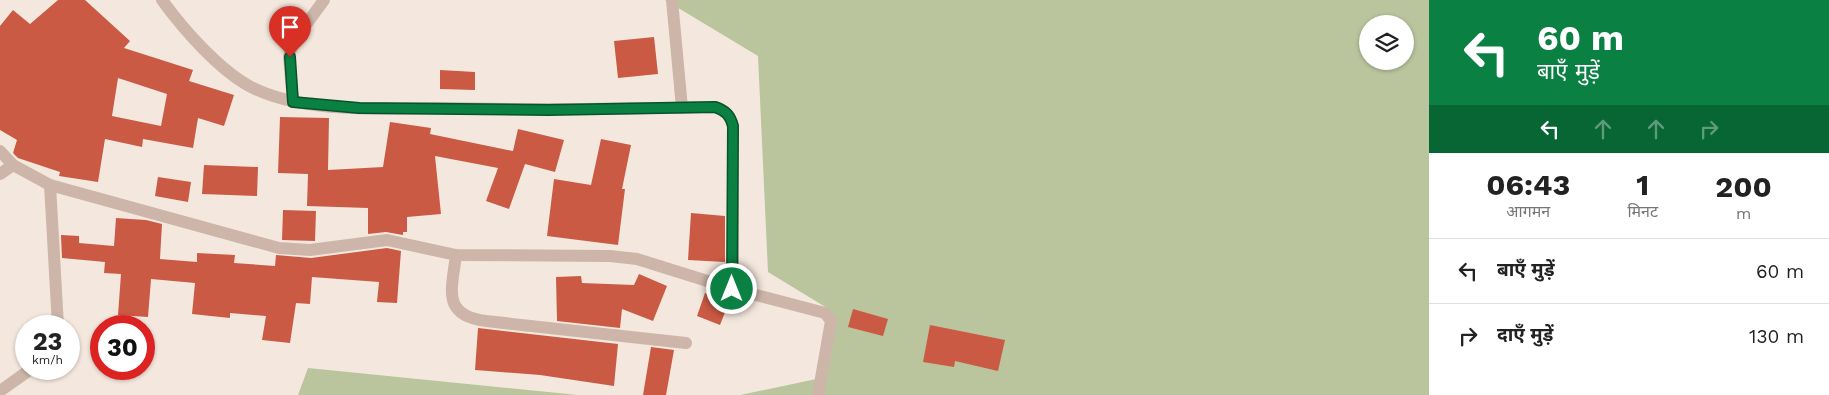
<!DOCTYPE html>
<html lang="hi">
<meta charset="utf-8">
<style>
:root{--surface:#fff;--page:#f6f6f6;--text:#222;--muted:#767676;--line:#e0e0e0}
body{margin:0;font-family:"Work Sans","Noto Sans Devanagari",sans-serif;background:var(--page);color:var(--text);height:100vh;display:flex;flex-direction:column;font-size:19px;white-space:nowrap}
*{box-sizing:border-box;margin:0}
p{font-size:16px;color:var(--muted)}
.icon{flex:none;width:28px;height:28px;fill:none;stroke:currentColor;stroke-width:2;stroke-linecap:round;stroke-linejoin:round}
.map{position:relative;flex:1;overflow:hidden}
.sheet{display:flex;flex-direction:column;background:var(--surface);width:400px}
.sheet>*{flex:none}
.top-card{background:#0b8043;color:#fff;overflow:hidden}
.buttons{position:absolute;left:1359px;top:15px;display:grid;gap:10px}
.buttons a{display:grid;place-items:center;width:55px;height:55px;border-radius:50%;background:var(--surface);box-shadow:0 1px 4px #0004;font-size:25px}
.speed{position:absolute;left:15px;top:315px;display:flex;gap:10px;font-size:25px;font-weight:700;text-align:center}
.speed>*{display:grid;place-content:center;width:65px;height:65px;border-radius:50%;background:var(--surface);box-shadow:0 1px 4px #0004;line-height:1}
.speed small{font-size:12px;font-weight:400}
.speed .limit{border:8px solid #d22;background:#fff;color:#111}
.pin{position:absolute;display:grid;place-items:center;width:42px;height:42px;color:#fff;margin:-51px -21px;border-radius:50% 50% 50% 0;rotate:-45deg;box-shadow:0 0 5px #0007}
.pin .icon{rotate:45deg}
.me{position:absolute;width:55px;margin:-28px;rotate:0deg;stroke-linejoin:round;filter:drop-shadow(0 0 4px #0008)}
.turn{display:flex;align-items:center;gap:18px;height:105px;padding:0 25px;font-size:22px}
.turn .icon{width:65px;height:65px;stroke-width:2.5}
.turn b{display:block;font-size:35px;line-height:42px}
.lanes{display:flex;align-items:center;height:48px;padding:0 25px;background:#0003;justify-content:center;gap:25px;direction:ltr}
.lanes .off{opacity:.35}
.eta{display:flex;justify-content:space-evenly;align-items:center;height:85px;text-align:center}
.eta b{font-size:30px;font-weight:700;line-height:35px}
ul{padding:0;list-style:none}
li{display:flex;align-items:center;gap:15px;height:65px;padding:0 25px;border-top:1px solid var(--line)}
li div{flex:1}
li b{display:block;font-size:19px}
li em{font-style:normal}
main{display:flex;flex:1;min-height:0}
.map>svg:first-child{display:block}
.green{fill:#bac49d;fill-rule:evenodd}
.building{fill:#cb5a44;fill-rule:evenodd}
.lines{fill:none;stroke-linecap:round;stroke-linejoin:round}
.minor{stroke:#cdb6a9;stroke-width:12}
.route-casing{stroke:#07532c;stroke-width:12}
.route{stroke:#0b8043;stroke-width:9}
</style>
<main>
<div class="map">
<svg width="1429" height="395" viewBox="0 0 1429 395">
<rect width="100%" height="100%" fill="#f4e8de"/>
<g class="green">
<path d="M 665,0 L 1429,0 L 1429,395 L 740,395 L 821,378 L 827,308 L 768,272 L 758,56 ZM 1368,24 L 1405,24 L 1405,61 L 1368,61 Z"/>
<path d="M 308,368 L 578,395 L 298,395 Z"/>
</g>
<g class="building">
<path d="M 58,0 L 85,0 L 130,41 L 124,48 L 193,70 L 189,81 L 234,95 L 224,126 L 198,118 L 193,148 L 143,139 L 142,147 L 105,139 L 98,182 L 59,176 L 60,172 L 18,158 L 13,153 L 17,140 L 0,130 L 0,26 L 13,10 L 30,24 ZM 118,78 L 167,94 L 161,126 L 112,116 Z"/>
<path d="M 654,37 L 658,74 L 618,78 L 614,41 Z"/>
<path d="M 440,70 L 475,72 L 475,90 L 440,89 Z"/>
<path d="M 280,117 L 329,118 L 328,170 L 383,167 L 390,122 L 431,128 L 430,134 L 513,151 L 518,129 L 564,140 L 555,172 L 525,164 L 509,209 L 486,201 L 498,168 L 435,156 L 441,214 L 407,217 L 407,232 L 403,232 L 403,235 L 386,232 L 368,234 L 368,208 L 307,206 L 308,174 L 278,173 Z"/>
<path d="M 601,139 L 631,145 L 622,189 L 625,189 L 618,245 L 547,236 L 554,179 L 591,185 Z"/>
<path d="M 204,165 L 258,167 L 257,196 L 202,194 Z"/>
<path d="M 158,177 L 191,182 L 188,202 L 155,196 Z"/>
<path d="M 283,210 L 316,211 L 315,241 L 282,240 Z"/>
<path d="M 691,213 L 725,216 L 725,262 L 688,260 Z"/>
<path d="M 116,218 L 146,220 L 162,224 L 160,259 L 197,262 L 197,253 L 235,255 L 234,263 L 275,266 L 276,255 L 311,258 L 387,248 L 401,251 L 397,303 L 377,302 L 379,282 L 312,277 L 310,304 L 296,303 L 290,343 L 262,340 L 266,316 L 230,313 L 230,318 L 192,314 L 195,283 L 151,279 L 148,317 L 118,315 L 121,274 L 104,273 L 105,262 L 62,258 L 61,235 L 79,236 L 79,243 L 114,246 Z"/>
<path d="M 639,274 L 667,286 L 653,321 L 622,309 L 620,328 L 557,321 L 556,277 L 581,276 L 582,283 L 634,285 Z"/>
<path d="M 705,293 L 729,302 L 720,325 L 697,316 Z"/>
<path d="M 853,309 L 888,319 L 883,336 L 848,327 Z"/>
<path d="M 930,325 L 1005,340 L 998,371 L 955,361 L 954,367 L 923,362 Z"/>
<path d="M 478,328 L 618,344 L 614,386 L 540,375 L 475,370 Z"/>
<path d="M 651,347 L 674,350 L 666,395 L 643,395 Z"/>
</g>
<g class="lines">
<g class="minor">
<path d="M 162,0 C 183,29 219,70 251,87 C 304,114 379,108 438,108 C 530,110 623,109 715,107 C 726,111 730,115 733,126 L 733,289"/>
<path d="M 672,0 L 682,108"/>
<path d="M 293,102 L 289,57 L 292,44 L 324,0"/>
<path d="M 0,151 L 13,165 L 50,185 L 279,248 L 310,250 L 387,240 L 456,255 L 610,256 L 637,259 L 733,289 L 825,313 L 831,321 L 818,395"/>
<path d="M 0,174 L 13,165"/>
<path d="M 50,185 L 58,326"/>
<path d="M 456,255 C 452,289 441,315 486,321 L 686,343"/>
<path d="M 0,391 L 31,369"/>
</g>
</g>
<g class="lines">
<g class="route-casing">
<path id="route" d="M 290,57 L 293,102 L 359,108 L 548,110 L 715,107 C 726,111 730,115 733,126 L 732,289"/>
</g>
<use href="#route" class="route"/>
</g>
</svg>
<div class="buttons">
<a><svg class="icon" aria-label="layers" viewBox="0 0 24 24"><path d="M12 4l9 5-9 5-9-5zM3 14l9 5 9-5"/></svg></a>
</div>
<div class="speed"><div>23<small>km/h</small></div><div class="limit">30</div></div>
<div class="pin" style="left:290px;top:57px;background:#d93025"><svg class="icon" aria-label="arrive" viewBox="0 0 24 24"><path d="M6 21V4h12l-3 4 3 4H6"/></svg></div>
<svg class="me" style="left:732px;top:289px" viewBox="-20 -20 40 40"><circle r="17" fill="#0b8043" stroke="#fff" stroke-width="3"/><path d="M0-11L8 9 0 5-8 9z" fill="#fff"/></svg>
</div>
<section class="sheet">
<div class="top-card">
<div class="turn"><svg class="icon" aria-label="left" viewBox="0 0 24 24"><path d="M17 20v-9H6M10 6l-5 5 5 5"/></svg><div><b>60 m</b>बाएँ मुड़ें</div></div>
<div class="lanes"><svg class="icon" aria-label="left" viewBox="0 0 24 24"><path d="M17 20v-9H6M10 6l-5 5 5 5"/></svg><svg class="icon off" aria-label="ahead" viewBox="0 0 24 24"><path d="M12 20V5M6 11l6-6 6 6"/></svg><svg class="icon off" aria-label="ahead" viewBox="0 0 24 24"><path d="M12 20V5M6 11l6-6 6 6"/></svg><svg class="icon off" aria-label="right" viewBox="0 0 24 24"><path d="M7 20v-9h11M14 6l5 5-5 5"/></svg></div>
</div>
<div class="eta">
<div><b>06:43</b><p>आगमन</p></div>
<div><b>1</b><p>मिनट</p></div>
<div><b>200</b><p>m</p></div>
</div>
<ul>
<li><svg class="icon" aria-label="left" viewBox="0 0 24 24"><path d="M17 20v-9H6M10 6l-5 5 5 5"/></svg><div><b>बाएँ मुड़ें</b></div><em>60 m</em></li>
<li><svg class="icon" aria-label="right" viewBox="0 0 24 24"><path d="M7 20v-9h11M14 6l5 5-5 5"/></svg><div><b>दाएँ मुड़ें</b></div><em>130 m</em></li>
</ul>
</section>
</main>
